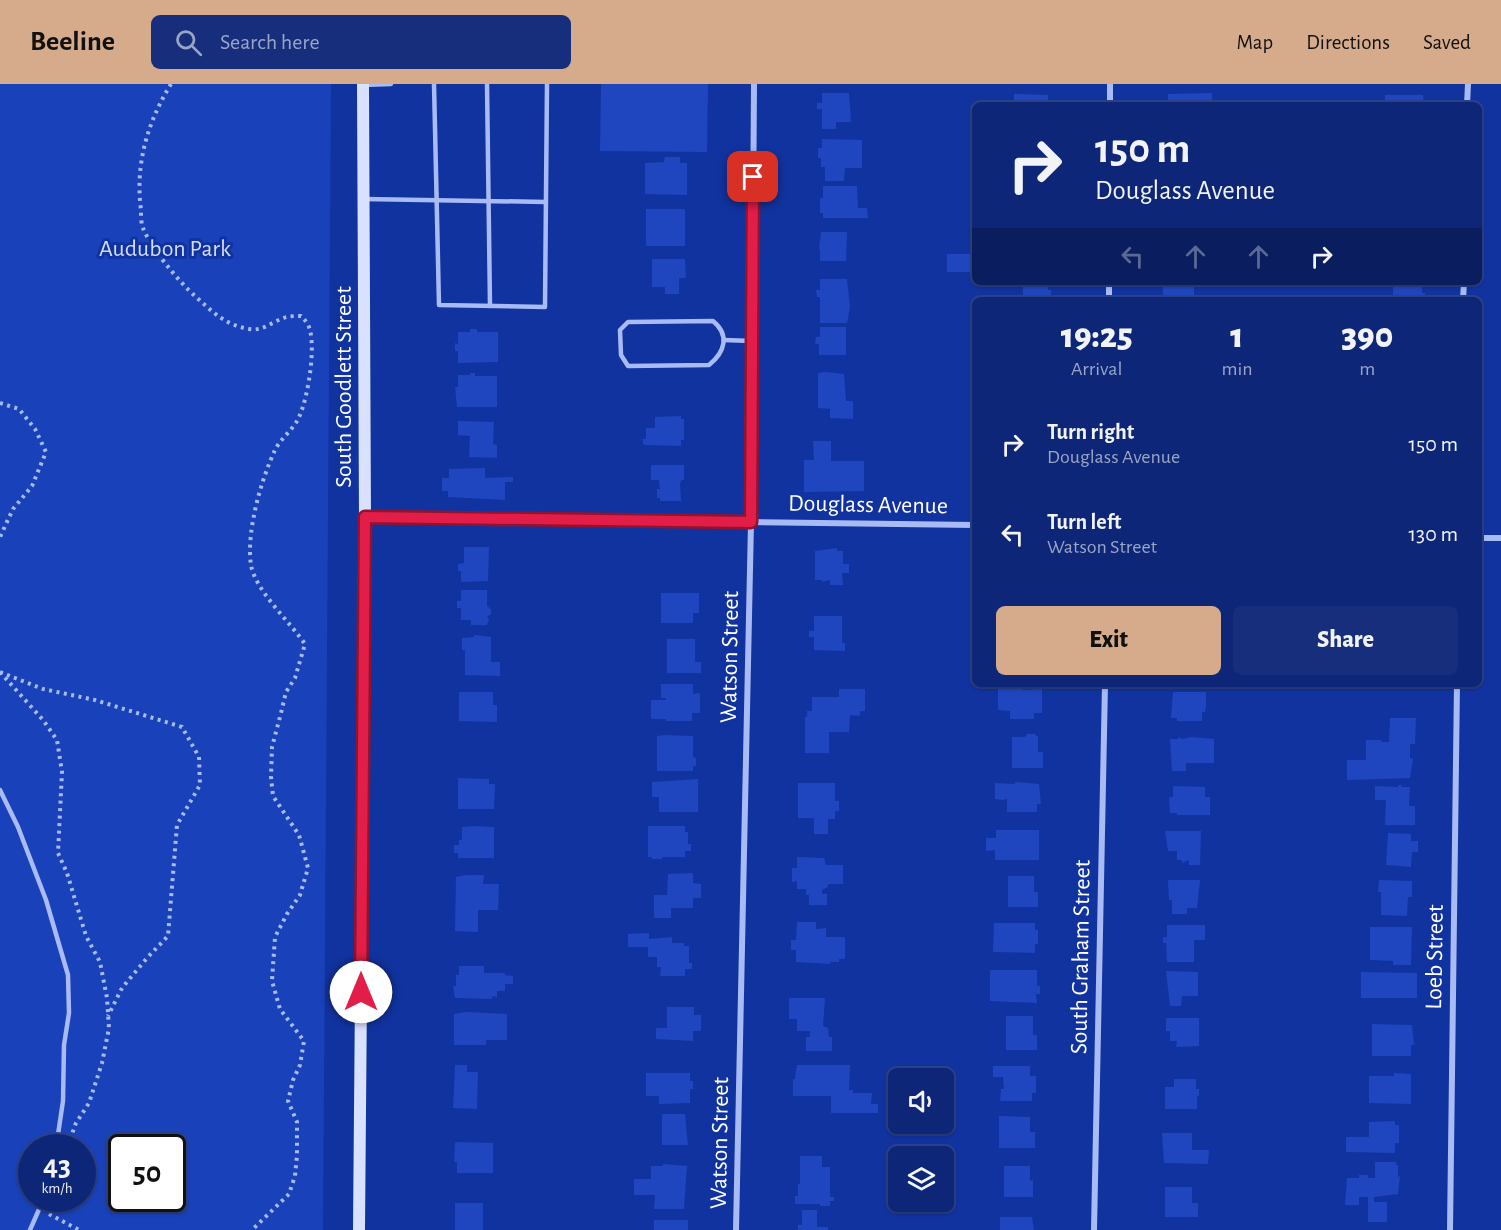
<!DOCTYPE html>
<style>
:root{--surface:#0d2677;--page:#162e7c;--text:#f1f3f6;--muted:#9aa5c6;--line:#2d4389;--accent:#d6ab8b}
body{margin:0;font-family:"Alegreya Sans",sans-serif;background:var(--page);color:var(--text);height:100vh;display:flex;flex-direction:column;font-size:22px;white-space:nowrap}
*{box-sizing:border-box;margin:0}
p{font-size:20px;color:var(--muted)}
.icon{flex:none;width:33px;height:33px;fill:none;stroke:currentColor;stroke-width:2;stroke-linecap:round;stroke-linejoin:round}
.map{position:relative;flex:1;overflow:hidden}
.sheet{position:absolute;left:972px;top:213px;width:510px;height:390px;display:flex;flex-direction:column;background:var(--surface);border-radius:9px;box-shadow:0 2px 4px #0004,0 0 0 2px var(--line)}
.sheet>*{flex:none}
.top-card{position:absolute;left:972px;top:18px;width:510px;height:183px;border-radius:9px;box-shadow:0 2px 4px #0004,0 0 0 2px var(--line);background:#0d2677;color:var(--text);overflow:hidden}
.tools{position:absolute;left:888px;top:984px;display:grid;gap:12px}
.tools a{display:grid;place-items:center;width:66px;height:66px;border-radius:9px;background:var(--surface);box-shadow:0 2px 4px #0004,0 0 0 2px var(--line);font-size:30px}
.speed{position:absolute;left:18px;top:1050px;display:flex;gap:12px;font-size:30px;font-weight:700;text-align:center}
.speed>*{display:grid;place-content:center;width:78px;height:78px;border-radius:50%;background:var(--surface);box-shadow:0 2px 4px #0004,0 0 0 2px var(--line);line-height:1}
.speed small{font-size:15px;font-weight:400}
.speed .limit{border:3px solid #111;border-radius:9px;background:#fff;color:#111}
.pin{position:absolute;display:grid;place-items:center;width:51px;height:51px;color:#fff;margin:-26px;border-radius:12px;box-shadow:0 3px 9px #0006}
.me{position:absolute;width:66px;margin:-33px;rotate:0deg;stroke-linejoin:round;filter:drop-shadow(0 0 4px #0008)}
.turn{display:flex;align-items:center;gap:21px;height:126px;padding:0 24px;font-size:27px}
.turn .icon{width:78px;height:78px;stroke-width:2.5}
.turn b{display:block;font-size:42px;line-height:51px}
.lanes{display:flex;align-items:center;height:57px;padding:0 24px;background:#0003;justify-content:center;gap:30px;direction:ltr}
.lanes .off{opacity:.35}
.eta{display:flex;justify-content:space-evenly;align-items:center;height:102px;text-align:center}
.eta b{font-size:36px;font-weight:800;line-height:42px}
.primary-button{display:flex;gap:12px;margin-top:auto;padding:12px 24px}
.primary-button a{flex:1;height:69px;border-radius:9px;background:var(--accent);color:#111;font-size:24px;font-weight:800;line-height:69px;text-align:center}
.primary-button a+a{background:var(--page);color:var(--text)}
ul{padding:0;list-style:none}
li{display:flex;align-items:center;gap:18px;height:90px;padding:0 24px}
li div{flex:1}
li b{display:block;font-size:22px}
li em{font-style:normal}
header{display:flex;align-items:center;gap:36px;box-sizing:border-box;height:84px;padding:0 30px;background:var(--accent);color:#111}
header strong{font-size:28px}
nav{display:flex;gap:33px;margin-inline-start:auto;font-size:21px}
.search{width:420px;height:54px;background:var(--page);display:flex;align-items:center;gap:15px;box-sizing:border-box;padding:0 21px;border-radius:9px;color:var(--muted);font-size:22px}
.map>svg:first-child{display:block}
.green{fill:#1941b9;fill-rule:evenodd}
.building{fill:#1f46be}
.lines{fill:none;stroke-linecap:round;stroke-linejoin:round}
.path{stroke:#a8bbf5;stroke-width:4;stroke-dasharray:3 4.5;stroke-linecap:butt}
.lane{stroke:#a8bbf5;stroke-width:4.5}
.street{stroke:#a8bbf5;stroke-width:6}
.secondary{stroke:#d8e1fd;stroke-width:12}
.route-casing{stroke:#92132f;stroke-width:15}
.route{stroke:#e11d48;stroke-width:10}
.labels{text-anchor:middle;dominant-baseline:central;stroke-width:6;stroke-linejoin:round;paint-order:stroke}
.park-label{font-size:24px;fill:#d1dcfe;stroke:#11339f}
.street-label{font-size:24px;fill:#fff;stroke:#11339f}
</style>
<header>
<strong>Beeline</strong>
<div class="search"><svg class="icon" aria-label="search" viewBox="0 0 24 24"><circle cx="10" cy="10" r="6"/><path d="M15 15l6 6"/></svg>Search here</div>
<nav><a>Map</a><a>Directions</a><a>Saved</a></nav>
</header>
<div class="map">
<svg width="1501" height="1146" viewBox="0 0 1501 1146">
<rect width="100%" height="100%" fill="#11339f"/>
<path class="green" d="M 0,0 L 331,0 L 323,1146 L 0,1146 ZM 32,1064 L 82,1064 L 82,1114 L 32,1114 ZM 122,1064 L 172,1064 L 172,1114 L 122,1114 Z"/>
<g class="building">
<path d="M 601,0 L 708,0 L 707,68 L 600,67 Z"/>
<path d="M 822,9 L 849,9 L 851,38 L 836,38 L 836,45 L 822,45 L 822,25 L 817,25 L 817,19 L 822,19 Z"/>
<path d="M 1212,9 L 1212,21 L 1168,21 L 1168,10 Z"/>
<path d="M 1014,10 L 1048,11 L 1048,17 L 1055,17 L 1055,21 L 1014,21 Z"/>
<path d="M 1385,11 L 1423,11 L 1424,21 L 1385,21 Z"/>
<path d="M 822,55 L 862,56 L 862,84 L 845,84 L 844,97 L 825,97 L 825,83 L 821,83 L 821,74 L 818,74 L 818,64 L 822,64 Z"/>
<path d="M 665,73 L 680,73 L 680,79 L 687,79 L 687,111 L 645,110 L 645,79 L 664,78 Z"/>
<path d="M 823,102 L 857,102 L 858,124 L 867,124 L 868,134 L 823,134 L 823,129 L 820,129 L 820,114 L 823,114 Z"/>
<rect x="646" y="125" width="39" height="37"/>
<path d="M 821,148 L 847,148 L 846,177 L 820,177 L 820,165 L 819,165 Z"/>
<rect x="947" y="170" width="28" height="18"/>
<path d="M 652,175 L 685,175 L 686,194 L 679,194 L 679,210 L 665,210 L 665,203 L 652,203 Z"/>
<path d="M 820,195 L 847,195 L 850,223 L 847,239 L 820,239 L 820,213 L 817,213 L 816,206 L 820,206 Z"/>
<path d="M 1023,198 L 1048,198 L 1048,206 L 1051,206 L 1051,211 L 1049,211 L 1049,216 L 1023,216 Z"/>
<rect x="1163" y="198" width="31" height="18"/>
<path d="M 1393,198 L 1422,198 L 1422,209 L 1425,209 L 1425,216 L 1393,216 Z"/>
<path d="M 820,243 L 846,243 L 846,271 L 819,271 L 819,260 L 815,260 L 816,253 L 820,253 Z"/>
<path d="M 470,245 L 477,245 L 477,248 L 498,248 L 498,278 L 458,279 L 458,267 L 455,267 L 455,259 L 458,260 L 458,248 L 470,248 Z"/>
<path d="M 826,288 L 844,290 L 846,317 L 853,317 L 853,335 L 830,334 L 830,325 L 818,324 L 818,289 Z"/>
<path d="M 470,289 L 475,289 L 475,292 L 497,292 L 497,323 L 457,323 L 455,303 L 458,303 L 458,291 L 470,291 Z"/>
<path d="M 681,332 L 681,335 L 684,335 L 684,356 L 681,356 L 681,362 L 646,361 L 643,360 L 643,355 L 646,355 L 646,344 L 655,344 L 655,333 Z"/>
<path d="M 458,337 L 494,338 L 493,360 L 497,361 L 497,374 L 469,373 L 470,352 L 458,351 Z"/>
<path d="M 813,357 L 831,357 L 831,377 L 864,377 L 864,407 L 804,408 L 804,376 L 814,376 Z"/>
<path d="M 651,381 L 684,381 L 684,396 L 682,396 L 680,399 L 681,417 L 660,417 L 660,414 L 657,414 L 657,405 L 660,405 L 659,396 L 651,396 Z"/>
<path d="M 485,384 L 485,394 L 513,393 L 513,398 L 505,398 L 505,416 L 448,413 L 448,407 L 442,407 L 442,394 L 449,394 L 449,385 Z"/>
<path d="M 464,463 L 489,463 L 488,497 L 461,498 L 461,487 L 458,487 L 458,480 L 464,479 Z"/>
<path d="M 837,464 L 837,467 L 843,467 L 843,480 L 849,480 L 849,489 L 842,489 L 843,501 L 830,501 L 830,496 L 822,498 L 822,496 L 815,496 L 815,467 Z"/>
<path d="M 461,506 L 487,506 L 487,522 L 491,525 L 491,530 L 487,533 L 489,535 L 487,541 L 471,541 L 471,536 L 461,536 L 461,524 L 457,524 L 457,517 L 461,517 Z"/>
<path d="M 661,509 L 699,509 L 699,529 L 693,529 L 693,539 L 661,539 Z"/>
<path d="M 814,532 L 842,532 L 842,559 L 845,559 L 845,567 L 814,566 L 814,553 L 809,553 L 809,547 L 814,547 Z"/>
<path d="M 474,551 L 491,553 L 491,578 L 500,578 L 500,592 L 465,591 L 465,566 L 462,566 L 462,554 L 474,553 Z"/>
<path d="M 667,555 L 695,555 L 695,578 L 701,578 L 701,589 L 667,589 Z"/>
<path d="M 661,600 L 693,600 L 693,610 L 700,609 L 700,629 L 692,629 L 692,637 L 666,637 L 666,635 L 651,635 L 651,616 L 666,616 L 666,614 L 661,614 Z"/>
<path d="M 1018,603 L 1023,603 L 1023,606 L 1042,605 L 1042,629 L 1034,629 L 1034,635 L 1010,635 L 1010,627 L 998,626 L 998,605 L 1018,605 Z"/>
<path d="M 839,605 L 865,605 L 865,627 L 860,627 L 860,632 L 850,631 L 849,648 L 829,648 L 829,669 L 805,669 L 805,633 L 807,633 L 807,627 L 812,627 L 812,613 L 839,613 Z"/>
<path d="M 459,608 L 493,608 L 493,621 L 497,621 L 497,638 L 459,637 Z"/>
<path d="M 1173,608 L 1206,608 L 1206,623 L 1205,628 L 1202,628 L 1202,637 L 1177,637 L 1177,634 L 1171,634 Z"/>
<path d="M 1390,634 L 1416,634 L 1415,660 L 1410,660 L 1410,674 L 1413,675 L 1410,694 L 1347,696 L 1347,676 L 1366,676 L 1366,656 L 1381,656 L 1381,658 L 1389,658 Z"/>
<path d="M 1027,650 L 1035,650 L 1036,652 L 1038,652 L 1038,668 L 1043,668 L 1043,684 L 1012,684 L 1012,653 L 1025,653 Z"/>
<path d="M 665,651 L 693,652 L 693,673 L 696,674 L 696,682 L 693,682 L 693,687 L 657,687 L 657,652 Z"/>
<path d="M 1178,653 L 1182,655 L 1192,653 L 1214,655 L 1214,679 L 1186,679 L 1186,687 L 1172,687 L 1170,655 L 1178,655 Z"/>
<path d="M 458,694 L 489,695 L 489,700 L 495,700 L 494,725 L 458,725 Z"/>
<path d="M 698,695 L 698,728 L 659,728 L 659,713 L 652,713 L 652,698 Z"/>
<path d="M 1015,698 L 1039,700 L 1041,720 L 1037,720 L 1037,728 L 1007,728 L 1007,715 L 1002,716 L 995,715 L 995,699 L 1015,700 Z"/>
<path d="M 798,699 L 835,699 L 835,717 L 839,717 L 839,727 L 835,727 L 835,735 L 828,735 L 828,750 L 814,750 L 814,734 L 798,734 Z"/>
<path d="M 1398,701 L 1402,701 L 1401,703 L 1410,703 L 1409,722 L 1415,722 L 1415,741 L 1385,741 L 1386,716 L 1375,716 L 1375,702 L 1398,703 Z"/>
<path d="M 1173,702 L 1205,703 L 1205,713 L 1210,713 L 1210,731 L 1177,731 L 1177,729 L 1170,729 L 1169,713 L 1173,713 Z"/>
<path d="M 474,742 L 494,743 L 494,774 L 458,774 L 458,769 L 454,769 L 454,761 L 459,761 L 459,756 L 462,756 L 462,743 Z"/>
<path d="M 648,742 L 685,742 L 685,748 L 688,748 L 688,760 L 691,760 L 691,767 L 685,767 L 685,773 L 662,773 L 662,775 L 652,775 L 652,773 L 648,773 Z"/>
<path d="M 996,746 L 1039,746 L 1039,776 L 995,776 L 995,766 L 986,767 L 986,754 L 996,754 Z"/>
<path d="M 1165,747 L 1201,747 L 1200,781 L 1189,781 L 1189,776 L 1182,779 L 1182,776 L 1177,776 L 1177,767 L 1168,767 Z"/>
<path d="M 1388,749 L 1411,750 L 1411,757 L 1418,757 L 1418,768 L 1412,768 L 1411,783 L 1386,781 Z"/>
<path d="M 797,773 L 824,774 L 826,781 L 843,781 L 843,800 L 828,800 L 828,803 L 822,806 L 822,810 L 827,810 L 827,821 L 809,821 L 809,811 L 806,811 L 806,805 L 797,805 L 797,797 L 792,798 L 792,784 L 797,784 Z"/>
<path d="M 693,789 L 693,799 L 701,800 L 701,814 L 693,814 L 693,824 L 671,824 L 671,834 L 654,834 L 654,811 L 667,811 L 668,790 Z"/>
<path d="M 466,791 L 484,791 L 483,800 L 499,800 L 498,826 L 478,826 L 478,848 L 455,847 L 456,793 Z"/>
<path d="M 1008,792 L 1034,792 L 1034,808 L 1038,808 L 1038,823 L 1008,823 Z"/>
<path d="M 1168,796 L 1200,796 L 1197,824 L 1187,824 L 1187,830 L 1172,830 L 1172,816 L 1169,816 Z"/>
<path d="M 1379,796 L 1412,797 L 1412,813 L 1408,813 L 1407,832 L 1381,831 L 1381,808 L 1378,808 Z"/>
<path d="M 797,838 L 816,838 L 816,845 L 826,844 L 826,853 L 845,853 L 845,875 L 839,875 L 839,878 L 830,878 L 830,880 L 796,878 L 796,866 L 791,866 L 791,856 L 796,856 Z"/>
<path d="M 994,839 L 1035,839 L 1035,846 L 1038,846 L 1038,860 L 1035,860 L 1035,869 L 993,868 Z"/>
<path d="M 1167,841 L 1205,841 L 1205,856 L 1194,856 L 1194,878 L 1167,878 L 1166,859 L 1163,859 L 1163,853 L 1167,853 Z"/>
<path d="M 1370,843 L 1412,843 L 1411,881 L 1393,881 L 1393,877 L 1370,876 Z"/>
<path d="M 649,849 L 649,855 L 672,853 L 672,859 L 684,859 L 684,862 L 689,862 L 689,879 L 692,879 L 692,885 L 685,885 L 685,892 L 660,892 L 661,883 L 657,883 L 657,873 L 648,873 L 648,863 L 628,863 L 628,850 Z"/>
<path d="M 459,882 L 484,882 L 484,889 L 505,889 L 505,891 L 513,892 L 513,900 L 505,900 L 505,907 L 497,907 L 497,913 L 492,912 L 492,915 L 455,914 L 453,902 L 456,902 L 456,891 L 459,891 Z"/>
<path d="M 990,886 L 1037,886 L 1037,902 L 1040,902 L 1040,910 L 1036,910 L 1037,919 L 990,917 Z"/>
<path d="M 1166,887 L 1198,888 L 1198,912 L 1182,912 L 1181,922 L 1170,922 Z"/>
<path d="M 1361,888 L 1417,889 L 1417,914 L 1361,914 Z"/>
<path d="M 789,914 L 825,914 L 823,942 L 828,944 L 829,953 L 832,953 L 832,967 L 806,967 L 806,953 L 810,953 L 810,947 L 797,947 L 797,935 L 789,935 Z"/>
<path d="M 667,923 L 694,923 L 694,931 L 701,931 L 701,947 L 693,947 L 693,957 L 656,955 L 656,944 L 667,944 Z"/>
<path d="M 465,928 L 507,930 L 507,956 L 486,956 L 486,961 L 454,961 L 454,930 Z"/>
<path d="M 1006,932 L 1033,932 L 1033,951 L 1037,951 L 1037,966 L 1006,966 Z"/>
<path d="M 1166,934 L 1199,934 L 1199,962 L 1176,963 L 1177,957 L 1170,957 L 1170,947 L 1166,947 Z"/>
<path d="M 1372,940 L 1412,941 L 1414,961 L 1411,961 L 1411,972 L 1372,972 Z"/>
<path d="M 455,981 L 467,981 L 467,988 L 478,988 L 477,1025 L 453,1024 Z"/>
<path d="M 797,981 L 850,981 L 849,1006 L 853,1006 L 853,1009 L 872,1009 L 871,1020 L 878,1020 L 878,1029 L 831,1029 L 831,1012 L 793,1012 L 793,995 L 795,995 Z"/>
<path d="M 993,982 L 1030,982 L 1030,992 L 1036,992 L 1036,1009 L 1032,1009 L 1032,1017 L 1000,1017 L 1001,1005 L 1004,1005 L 1003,993 L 993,993 Z"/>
<path d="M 646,989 L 690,989 L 690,997 L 693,997 L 693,1005 L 690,1005 L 690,1019 L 659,1020 L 659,1012 L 646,1012 Z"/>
<path d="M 1394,989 L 1411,990 L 1411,1020 L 1369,1019 L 1369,992 L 1394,992 Z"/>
<path d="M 1174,995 L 1196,995 L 1196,1005 L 1199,1005 L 1199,1012 L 1197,1012 L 1197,1025 L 1165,1025 L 1165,1003 L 1174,1003 Z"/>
<path d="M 662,1030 L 685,1030 L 688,1061 L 662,1061 Z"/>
<path d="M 999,1032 L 1030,1033 L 1030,1048 L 1035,1048 L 1035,1064 L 999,1064 Z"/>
<path d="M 1395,1037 L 1395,1041 L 1399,1041 L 1399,1059 L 1395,1059 L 1395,1069 L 1346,1068 L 1346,1053 L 1369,1053 L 1369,1038 Z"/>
<path d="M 1162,1049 L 1192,1049 L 1192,1066 L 1209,1066 L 1208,1080 L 1164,1079 Z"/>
<path d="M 455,1058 L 493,1059 L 493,1089 L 457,1089 L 457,1078 L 454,1078 Z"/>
<path d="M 800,1072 L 822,1072 L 822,1083 L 830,1083 L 830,1113 L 834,1113 L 834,1117 L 830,1117 L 830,1122 L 820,1122 L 820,1120 L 795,1120 L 795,1112 L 798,1112 L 798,1100 L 800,1100 Z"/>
<path d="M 1375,1078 L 1396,1078 L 1396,1081 L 1398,1081 L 1398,1093 L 1400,1092 L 1398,1110 L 1374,1113 L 1374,1118 L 1387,1118 L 1387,1138 L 1368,1138 L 1368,1113 L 1359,1113 L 1359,1121 L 1345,1121 L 1347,1094 L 1359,1094 L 1359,1091 L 1368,1091 L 1368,1094 L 1375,1094 Z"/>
<path d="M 663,1080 L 687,1082 L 684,1125 L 654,1125 L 655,1111 L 634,1111 L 634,1095 L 651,1095 L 651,1082 L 663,1082 Z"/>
<path d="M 1004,1082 L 1030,1082 L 1030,1097 L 1033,1096 L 1033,1113 L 1004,1113 Z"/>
<path d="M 1165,1103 L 1192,1103 L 1192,1119 L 1198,1119 L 1198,1133 L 1165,1133 Z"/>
<rect x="455" y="1119" width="28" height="27"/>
<path d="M 802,1126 L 817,1126 L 817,1143 L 828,1143 L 828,1146 L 798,1146 L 798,1141 L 802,1141 Z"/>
<path d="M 1000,1133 L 1032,1133 L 1034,1146 L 1000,1146 Z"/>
<rect x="654" y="1136" width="34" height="10"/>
</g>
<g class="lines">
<g class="path">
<path d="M 171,0 C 147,39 135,81 141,126 C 141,132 141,139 143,144 C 150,163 180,199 196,213 C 213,228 225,241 249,245 C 263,248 274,236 287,233 C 291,232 296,232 301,232 C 303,234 305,236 307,239 C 318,255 308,315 299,333 C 294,345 281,354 275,366 C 261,396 246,448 251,481 C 255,506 290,538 305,560 L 295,594 L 286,608 L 281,629 L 272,663 L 271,693 L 273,712 L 299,751 L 308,784 L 300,811 L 287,830 L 275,853 L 272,897 L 280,925 L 304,957 L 300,981 L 293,996 L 288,1017 L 297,1038 L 297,1071 L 295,1092 L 289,1110 L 252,1146"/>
<path d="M 0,319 L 19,325 L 35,345 L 46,368 L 32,402 L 13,425 L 0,453"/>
<path d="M 0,588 L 43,636 L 57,656 L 62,688 L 58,769 L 67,789 L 86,852 L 100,878 L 107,914 L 109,944 L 102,979 L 89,1019 L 76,1039 L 72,1050"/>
<path d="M 0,588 L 43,605 L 95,616 L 182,643 L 199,673 L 200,701 L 177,741 L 168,852 L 147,874 L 122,904 L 108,932"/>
<path d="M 49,1130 L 79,1146"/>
</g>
<g class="lane">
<path d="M 434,0 L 439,221 L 545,223 L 547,0"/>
<path d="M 487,0 L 490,222"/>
<path d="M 363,1 L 391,0"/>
<path d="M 364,115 L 546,118"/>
<path d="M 713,237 C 730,251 725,268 709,281 L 628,282 L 621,271 L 620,246 L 628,238 Z"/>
<path d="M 724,256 L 752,257"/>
<path d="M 0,706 L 18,743 L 46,816 L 68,891 L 69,929 L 64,961 L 63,1017 L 56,1064"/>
<path d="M 30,1146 L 44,1114"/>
</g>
<g class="street">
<path d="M 1110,21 L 1110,0"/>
<path d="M 1467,21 L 1468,0"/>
<path d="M 1109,216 L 1109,198"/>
<path d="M 1463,216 L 1464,198"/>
<path d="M 365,433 L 975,441"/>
<path d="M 1479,454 L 1501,454"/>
<path d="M 736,1146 L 751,438 L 754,0"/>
<path d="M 1094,1146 L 1105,600"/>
<path d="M 1450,1146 L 1457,600"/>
</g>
<path class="secondary" d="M 359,1146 L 365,433 L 363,0"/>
</g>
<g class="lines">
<g class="route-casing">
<path id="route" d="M 361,908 L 365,433 L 751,438 L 753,93"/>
</g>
<use href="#route" class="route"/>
</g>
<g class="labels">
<g class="park-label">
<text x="165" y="165">Audubon Park</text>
</g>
<g class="street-label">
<text transform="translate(344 303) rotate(-90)">South Goodlett Street</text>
<text transform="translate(868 421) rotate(1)">Douglass Avenue</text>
<text transform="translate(730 573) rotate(-89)">Watson Street</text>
<text transform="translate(1081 873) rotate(-89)">South Graham Street</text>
<text transform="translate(1435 873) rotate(-89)">Loeb Street</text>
<text transform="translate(720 1059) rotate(-89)">Watson Street</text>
</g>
</g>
</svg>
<div class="tools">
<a><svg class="icon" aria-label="sound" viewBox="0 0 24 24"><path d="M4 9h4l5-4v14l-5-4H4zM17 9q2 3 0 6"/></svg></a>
<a><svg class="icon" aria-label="layers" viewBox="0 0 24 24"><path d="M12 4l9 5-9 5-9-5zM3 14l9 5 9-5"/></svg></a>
</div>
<div class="speed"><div>43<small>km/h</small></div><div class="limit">50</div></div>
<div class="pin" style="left:753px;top:93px;background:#d93025"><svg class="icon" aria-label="arrive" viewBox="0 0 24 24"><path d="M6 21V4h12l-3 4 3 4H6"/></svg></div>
<svg class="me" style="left:361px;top:908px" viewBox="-20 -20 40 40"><circle r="19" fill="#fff"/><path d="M0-13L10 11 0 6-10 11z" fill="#e11d48"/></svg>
<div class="top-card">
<div class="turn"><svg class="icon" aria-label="right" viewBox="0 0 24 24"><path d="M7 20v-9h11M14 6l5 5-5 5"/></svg><div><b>150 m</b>Douglass Avenue</div></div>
<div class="lanes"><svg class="icon off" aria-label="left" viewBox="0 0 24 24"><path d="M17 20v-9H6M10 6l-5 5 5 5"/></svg><svg class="icon off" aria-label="ahead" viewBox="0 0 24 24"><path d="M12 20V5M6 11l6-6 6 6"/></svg><svg class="icon off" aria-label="ahead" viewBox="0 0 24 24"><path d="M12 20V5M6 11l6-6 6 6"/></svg><svg class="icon" aria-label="right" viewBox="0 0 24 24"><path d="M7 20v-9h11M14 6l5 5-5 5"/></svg></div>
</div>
<section class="sheet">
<div class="eta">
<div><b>19:25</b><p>Arrival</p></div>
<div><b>1</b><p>min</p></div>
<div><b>390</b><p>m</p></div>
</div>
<ul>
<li><svg class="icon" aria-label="right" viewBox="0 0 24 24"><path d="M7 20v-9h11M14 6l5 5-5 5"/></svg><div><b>Turn right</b><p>Douglass Avenue</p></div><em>150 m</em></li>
<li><svg class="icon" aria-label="left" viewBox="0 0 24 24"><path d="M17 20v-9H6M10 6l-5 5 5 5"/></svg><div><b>Turn left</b><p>Watson Street</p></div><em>130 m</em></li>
</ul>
<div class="primary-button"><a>Exit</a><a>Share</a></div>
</section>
</div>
